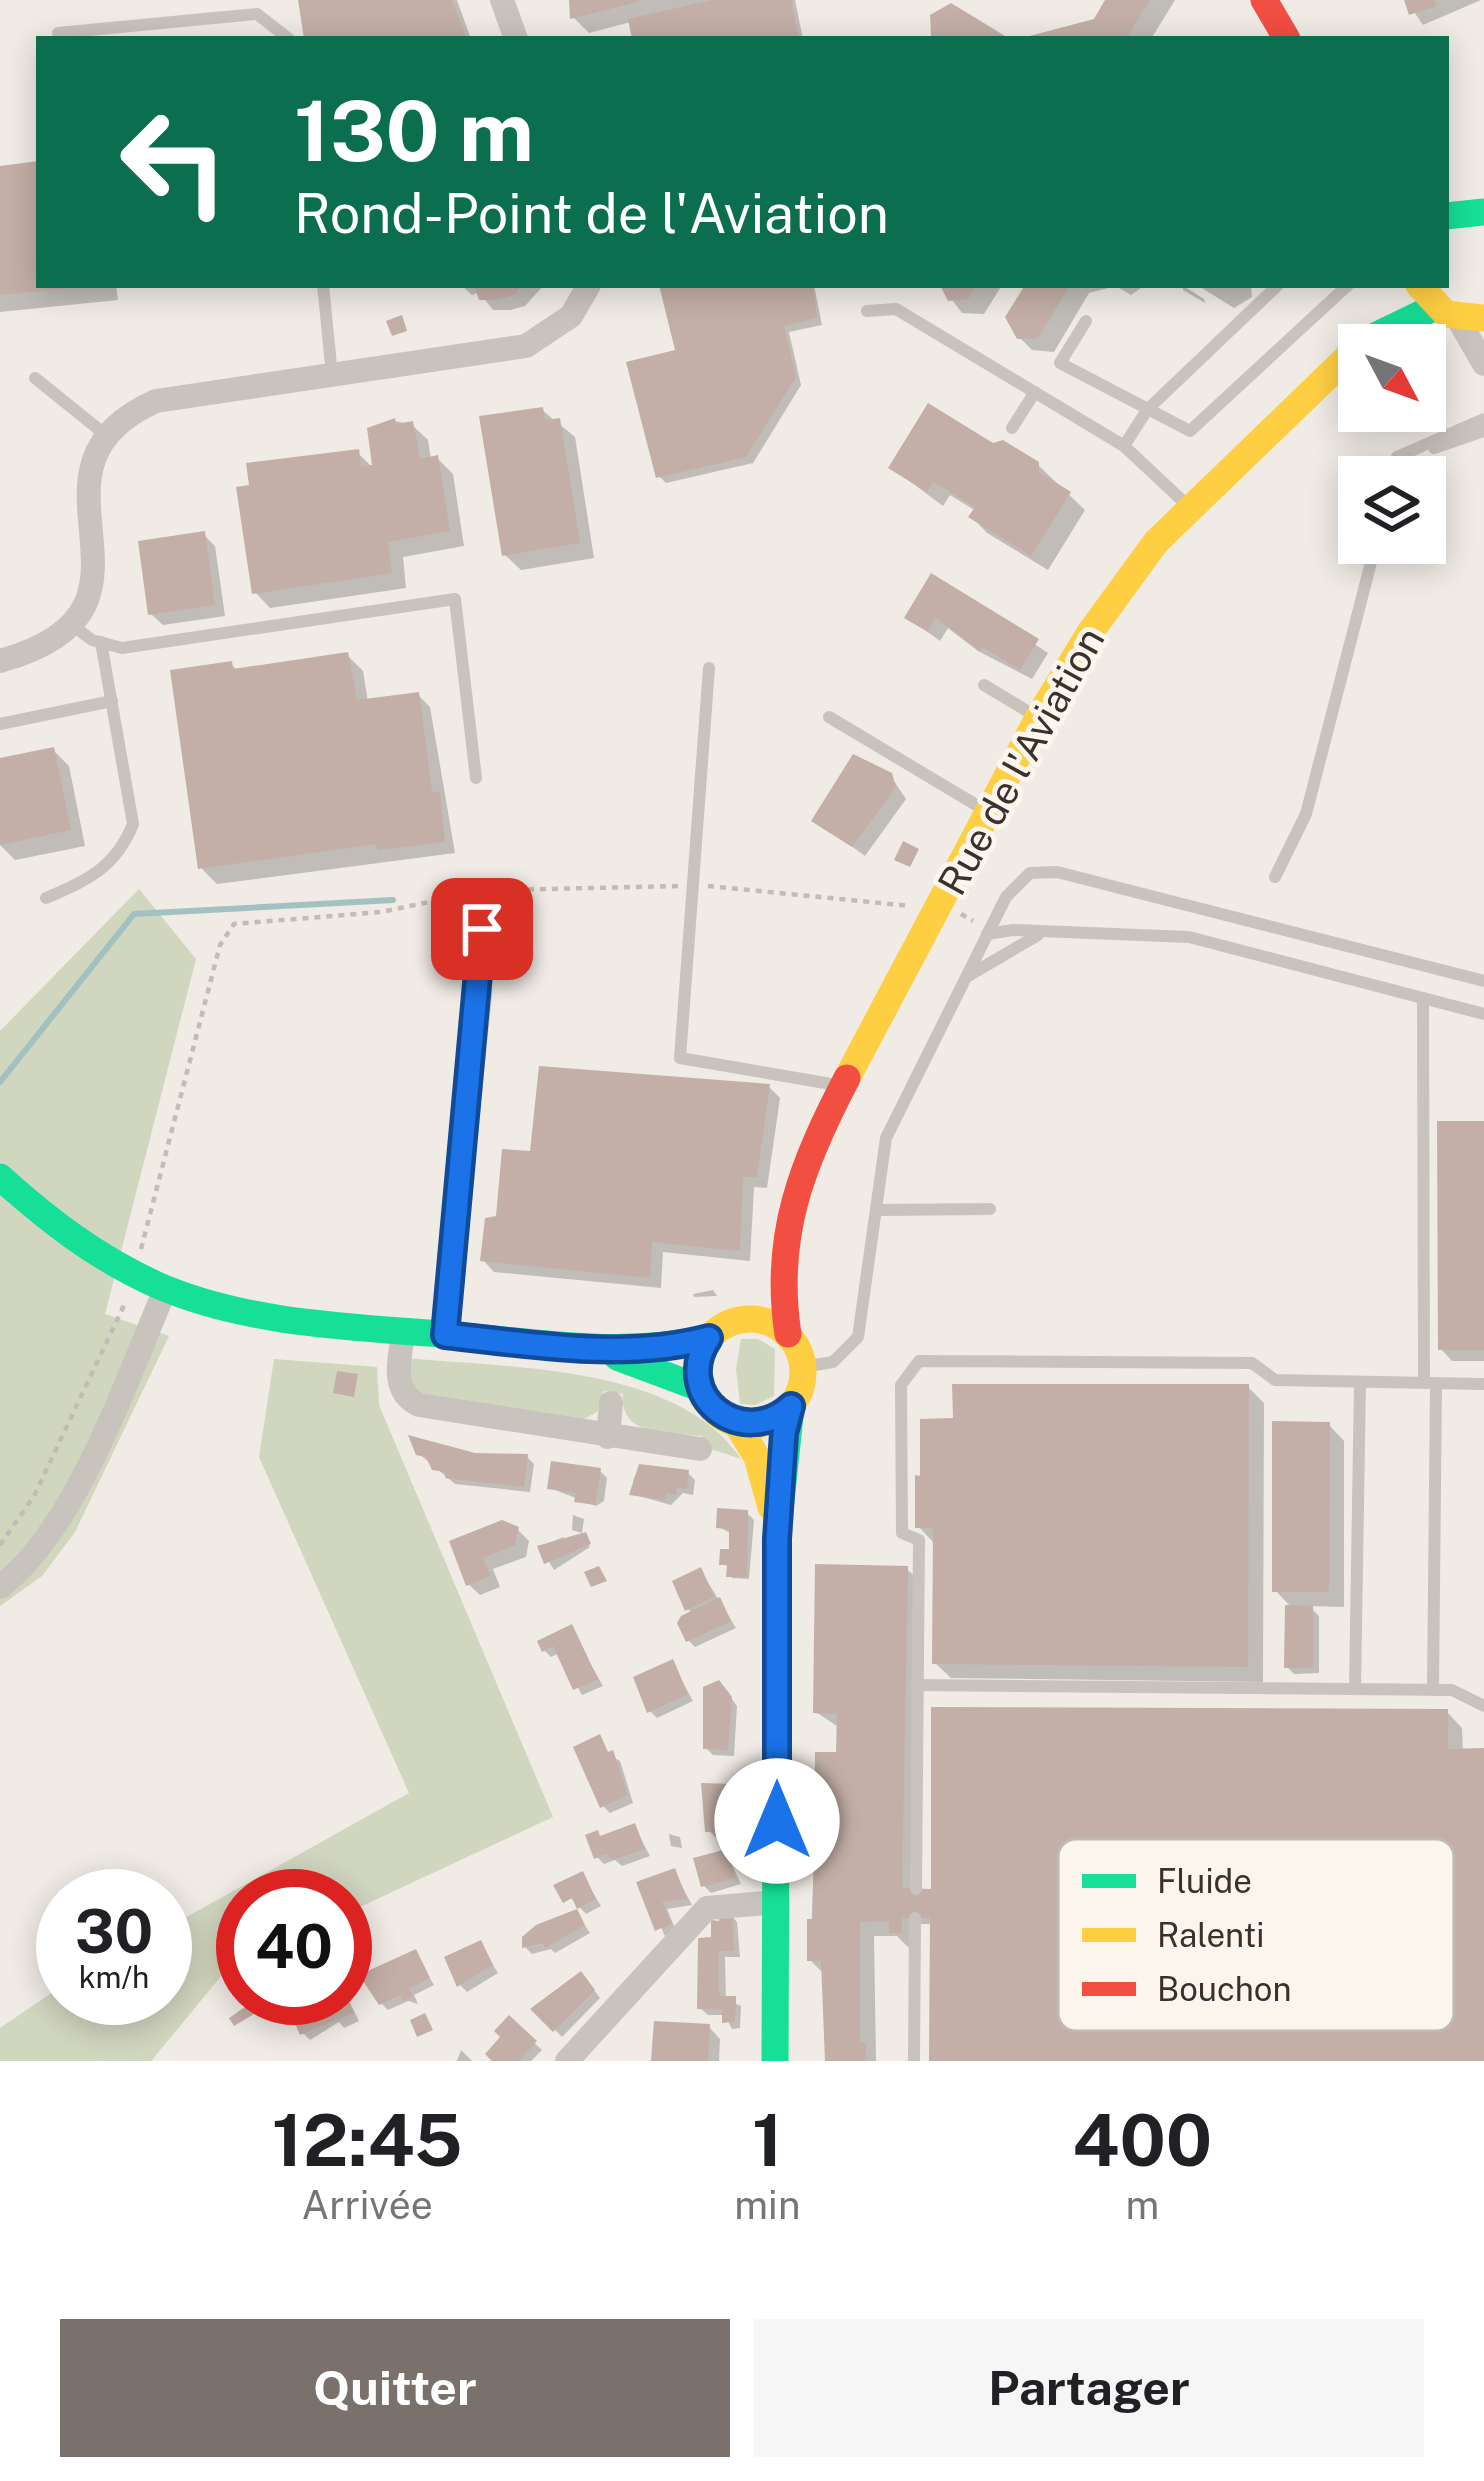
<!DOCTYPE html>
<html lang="fr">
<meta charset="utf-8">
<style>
:root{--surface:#fff;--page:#f6f6f6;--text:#202124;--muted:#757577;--accent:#7a716c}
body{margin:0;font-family:"Public Sans",sans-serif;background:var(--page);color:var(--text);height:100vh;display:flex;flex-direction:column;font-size:45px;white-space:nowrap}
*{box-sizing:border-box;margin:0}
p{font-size:39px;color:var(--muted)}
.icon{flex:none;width:66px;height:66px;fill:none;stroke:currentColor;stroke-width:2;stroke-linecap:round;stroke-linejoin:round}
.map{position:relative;height:2061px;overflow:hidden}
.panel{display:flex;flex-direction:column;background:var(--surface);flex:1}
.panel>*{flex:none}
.guide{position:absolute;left:36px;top:36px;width:1413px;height:252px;border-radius:0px;box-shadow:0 6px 30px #0003;background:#0b6e4f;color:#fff;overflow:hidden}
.needle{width:78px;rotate:131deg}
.buttons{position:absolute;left:1338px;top:324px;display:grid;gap:24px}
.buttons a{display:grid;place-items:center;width:108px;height:108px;border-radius:0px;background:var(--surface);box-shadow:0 6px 30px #0003;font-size:60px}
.speed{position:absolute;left:36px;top:1869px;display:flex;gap:24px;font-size:60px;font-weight:700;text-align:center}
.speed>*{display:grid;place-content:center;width:156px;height:156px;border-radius:50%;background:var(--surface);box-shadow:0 6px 30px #0003;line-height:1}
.speed small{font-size:30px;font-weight:400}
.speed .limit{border:18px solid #d22;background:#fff;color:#111}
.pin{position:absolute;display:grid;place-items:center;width:102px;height:102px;color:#fff;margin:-51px;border-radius:24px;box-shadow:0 6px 18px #0006}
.me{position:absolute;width:132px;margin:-66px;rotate:0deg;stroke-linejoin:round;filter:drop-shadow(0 0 9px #0008)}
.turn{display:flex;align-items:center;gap:42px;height:252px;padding:0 60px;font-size:54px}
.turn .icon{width:156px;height:156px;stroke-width:2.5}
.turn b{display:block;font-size:84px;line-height:102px}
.eta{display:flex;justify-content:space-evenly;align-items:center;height:204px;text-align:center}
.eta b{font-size:72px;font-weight:700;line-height:84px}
.action{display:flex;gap:24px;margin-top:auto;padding:24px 60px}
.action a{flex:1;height:138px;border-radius:0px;background:var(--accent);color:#fff;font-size:48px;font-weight:700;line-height:138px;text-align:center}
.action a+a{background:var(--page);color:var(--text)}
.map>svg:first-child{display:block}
.green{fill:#d1d6bf}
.shadow{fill:#0003}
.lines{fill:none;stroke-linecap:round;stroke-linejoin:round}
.stream{stroke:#a1c2c1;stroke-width:6}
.building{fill:#c3afa7}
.path{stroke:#c2bbb6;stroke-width:4.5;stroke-dasharray:6 6;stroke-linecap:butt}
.lane{stroke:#c9c3be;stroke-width:12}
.street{stroke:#c9c3be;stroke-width:24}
.fast{stroke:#16e098;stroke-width:27}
.slow{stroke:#ffcf43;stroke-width:27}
.jam{stroke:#f24e42;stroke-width:27}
.route-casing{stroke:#114b97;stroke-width:30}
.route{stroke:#1a73e8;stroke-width:21}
.labels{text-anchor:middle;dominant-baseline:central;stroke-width:10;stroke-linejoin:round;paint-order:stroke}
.street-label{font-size:39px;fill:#3b302b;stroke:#fbf5ee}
.key{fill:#fbf5ee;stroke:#c1bab4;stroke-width:3}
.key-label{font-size:33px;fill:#3b302b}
</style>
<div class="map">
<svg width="1484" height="2061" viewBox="0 0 1484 2061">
<rect width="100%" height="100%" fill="#f0ebe5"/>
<g class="green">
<path d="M 139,889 L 196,959 L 105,1314 L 169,1336 L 75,1532 L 42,1576 L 0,1606 L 0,1031 Z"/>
<path d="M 741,1339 L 758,1339 L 775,1349 L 774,1396 L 755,1405 L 740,1404 L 736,1369 Z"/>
<path d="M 406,1358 C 508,1368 678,1364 741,1459 L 702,1446 L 702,1436 C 670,1432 619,1438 623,1394 L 604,1391 L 597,1412 L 582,1420 L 423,1396 L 412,1391 Z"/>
<path d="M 274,1359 L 377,1367 L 379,1405 L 553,1817 L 345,1914 L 345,1896 L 243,1896 L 243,1962 L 227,1969 L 151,2061 L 0,2061 L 0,2028 L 63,1985 L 63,1998 L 165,1998 L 165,1929 L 409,1793 L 259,1457 Z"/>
</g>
<g class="shadow">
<path d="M 313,0 L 457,0 L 471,39 L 307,39 Z"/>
<path d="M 572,0 L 795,0 L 803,39 L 635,39 L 631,22 L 589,33 L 573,17 Z"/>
<path d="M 1109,0 L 1175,0 L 1151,39 L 1024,39 L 1095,22 Z"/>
<path d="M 1406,0 L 1481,0 L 1423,25 Z"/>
<path d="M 39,164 L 39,285 L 116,285 L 118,300 L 0,312 L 0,169 Z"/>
<path d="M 461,285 L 544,285 L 525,306 L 510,310 L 493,310 L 479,292 L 472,295 Z"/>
<path d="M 662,285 L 814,285 L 822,325 L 789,332 L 801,385 L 753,463 L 666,483 L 659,476 L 678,352 Z"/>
<path d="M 941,285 L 1002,285 L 984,314 L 962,313 Z"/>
<path d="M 1028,285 L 1145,285 L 1131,295 L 1116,286 L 1089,293 L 1054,352 L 1032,350 L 1016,334 Z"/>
<path d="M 1182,285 L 1204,299 L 1205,303 L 1183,290 Z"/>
<path d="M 1197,285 L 1251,285 L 1252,297 L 1234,308 Z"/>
<path d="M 542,410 L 575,437 L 594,558 L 521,570 L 505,555 Z"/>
<path d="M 395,421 L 412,425 L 428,440 L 431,459 L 437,458 L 453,474 L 464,546 L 403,557 L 406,588 L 270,608 L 255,592 L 358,453 L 375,470 Z"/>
<path d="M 992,446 L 1037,464 L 1085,510 L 1048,570 L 987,533 L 972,517 L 976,511 L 950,495 L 943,506 L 892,468 Z"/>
<path d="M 204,535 L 215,546 L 225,616 L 163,625 L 151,614 Z"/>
<path d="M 932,577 L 1048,653 L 1032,679 L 978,651 L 948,628 L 940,641 L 907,617 Z"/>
<path d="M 347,655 L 363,671 L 368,702 L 418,695 L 430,707 L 455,853 L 217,884 L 201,868 L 231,664 L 238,671 Z"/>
<path d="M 53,750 L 69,766 L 85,846 L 15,860 L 0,845 L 0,761 Z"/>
<path d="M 890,775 L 906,799 L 865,856 L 815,820 Z"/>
<path d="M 769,1087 L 780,1098 L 767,1188 L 754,1187 L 750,1261 L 663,1252 L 661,1288 L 494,1272 L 483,1260 L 498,1218 L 533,1155 Z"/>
<path d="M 1484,1124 L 1484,1361 L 1452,1361 L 1441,1349 Z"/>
<path d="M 713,1290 L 717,1296 L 694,1297 L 693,1294 Z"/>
<path d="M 1248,1387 L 1264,1403 L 1263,1682 L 951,1678 L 935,1663 L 933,1542 L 918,1526 Z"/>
<path d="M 1329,1425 L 1344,1441 L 1344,1607 L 1309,1606 L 1319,1616 L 1319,1673 L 1294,1674 L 1287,1667 L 1293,1609 L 1275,1590 Z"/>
<path d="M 418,1453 L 527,1457 L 534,1464 L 530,1492 L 455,1484 Z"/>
<path d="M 600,1471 L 607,1478 L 604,1501 L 596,1506 L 550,1488 Z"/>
<path d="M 688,1473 L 695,1480 L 693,1495 L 683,1493 L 671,1505 L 632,1494 L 634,1477 Z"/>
<path d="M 747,1513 L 754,1520 L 749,1579 L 732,1578 L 730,1567 L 722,1564 L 736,1553 L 732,1534 L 719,1527 Z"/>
<path d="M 573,1515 L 584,1519 L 582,1533 L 572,1530 Z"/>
<path d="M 517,1529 L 529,1541 L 526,1557 L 493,1569 L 500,1587 L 480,1595 L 468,1584 L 453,1542 Z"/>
<path d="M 563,1537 L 568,1542 L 581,1537 L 590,1547 L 554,1570 L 540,1547 Z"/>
<path d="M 907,1569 L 923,1585 L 917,1892 L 933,1892 L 1447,1712 L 1462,1728 L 1463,1753 L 1484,1755 L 1484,2061 L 932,2061 L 933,1924 L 917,1924 L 916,1947 L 908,1947 L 897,1936 L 874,1936 L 876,2061 L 826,2061 L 825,1975 L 810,1960 L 818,1755 L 839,1755 L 840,1728 L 816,1712 Z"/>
<path d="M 701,1571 L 736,1628 L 695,1647 L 688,1640 L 695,1616 L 688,1609 Z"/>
<path d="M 570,1628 L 603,1686 L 582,1695 L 559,1653 L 551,1657 L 544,1650 Z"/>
<path d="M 672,1663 L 693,1701 L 657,1718 L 650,1711 Z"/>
<path d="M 726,1691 L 737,1706 L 734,1756 L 713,1755 L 706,1748 Z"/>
<path d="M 599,1738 L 609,1755 L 620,1761 L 633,1803 L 610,1813 L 603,1806 Z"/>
<path d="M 733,1787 L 740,1794 L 739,1838 L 715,1837 L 708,1830 Z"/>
<path d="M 634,1826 L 650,1856 L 622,1866 L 615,1860 L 604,1864 L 597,1857 Z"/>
<path d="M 669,1834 L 680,1837 L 682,1848 L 671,1846 Z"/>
<path d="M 726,1852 L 741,1884 L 711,1893 L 704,1886 Z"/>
<path d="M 674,1871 L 692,1905 L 667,1909 L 676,1931 L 665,1936 L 640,1883 Z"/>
<path d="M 582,1875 L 601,1906 L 586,1914 L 569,1896 Z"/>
<path d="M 576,1912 L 590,1933 L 555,1953 L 551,1949 L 532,1954 L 525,1947 Z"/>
<path d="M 730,1914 L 737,1922 L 740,1957 L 725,1957 L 726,1999 L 741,2006 L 740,2028 L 732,2029 L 725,2015 L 708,2015 L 700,2008 L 714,1940 Z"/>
<path d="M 480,1944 L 498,1973 L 467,1992 L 460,1985 Z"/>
<path d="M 415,1953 L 434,1985 L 414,1995 L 418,2004 L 408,2001 L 388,2010 L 381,2003 Z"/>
<path d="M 588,1982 L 600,1998 L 562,2037 L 535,2009 Z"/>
<path d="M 345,1993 L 359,2021 L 344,2028 L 339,2022 L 310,2040 L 303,2033 L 308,1998 L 345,1998 Z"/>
<path d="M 509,2019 L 542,2050 L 531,2061 L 496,2061 Z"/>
<path d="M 709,2027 L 720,2039 L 719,2061 L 654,2061 Z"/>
<path d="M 461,2050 L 472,2061 L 457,2061 Z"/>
</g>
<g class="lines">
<path class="stream" d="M 0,1082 L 134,914 L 393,900"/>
</g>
<g class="building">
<path d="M 298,0 L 452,0 L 467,39 L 304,39 Z"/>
<path d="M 569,0 L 637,0 L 638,2 L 570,19 Z"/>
<path d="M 712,0 L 791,0 L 799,39 L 632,39 L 628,19 Z"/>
<path d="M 1105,0 L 1150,0 L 1126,39 L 1018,39 L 1094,19 Z"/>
<path d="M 1404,0 L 1434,0 L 1437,6 L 1409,15 Z"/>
<path d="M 951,3 L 1010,39 L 937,39 L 931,36 L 930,15 Z"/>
<path d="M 39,161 L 39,285 L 71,288 L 0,295 L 0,166 Z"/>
<path d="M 474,285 L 520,285 L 516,294 L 497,300 L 479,300 Z"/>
<path d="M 659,285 L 813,285 L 817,318 L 784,326 L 796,377 L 746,457 L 656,478 L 626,362 L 675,350 Z"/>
<path d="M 940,285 L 977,285 L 968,299 L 948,301 Z"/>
<path d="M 1025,285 L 1070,285 L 1038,338 L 1017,339 L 1005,317 Z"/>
<path d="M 402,315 L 407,331 L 392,336 L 386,321 Z"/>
<path d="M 928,403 L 993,443 L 1003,440 L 1039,462 L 1039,472 L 1071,492 L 1031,556 L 968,517 L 975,507 L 933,482 L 927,492 L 888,468 Z"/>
<path d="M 543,407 L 545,420 L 560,418 L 580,543 L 502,556 L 479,416 Z"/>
<path d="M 395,418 L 396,424 L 413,421 L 420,459 L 438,455 L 450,531 L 388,542 L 392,573 L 252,594 L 236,487 L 249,485 L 246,463 L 359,449 L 361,467 L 372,465 L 367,428 Z"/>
<path d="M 205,531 L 215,605 L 148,615 L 138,541 Z"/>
<path d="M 931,573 L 1039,639 L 1020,670 L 983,647 L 980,651 L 936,618 L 928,632 L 904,618 Z"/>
<path d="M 348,652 L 357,700 L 419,692 L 432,791 L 440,793 L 445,842 L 378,850 L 376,844 L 198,869 L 170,670 L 232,661 L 233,669 Z"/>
<path d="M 54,747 L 71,830 L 0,845 L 0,758 Z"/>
<path d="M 853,754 L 892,773 L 896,787 L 852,847 L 811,821 Z"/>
<path d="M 903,841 L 919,849 L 910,867 L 894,860 Z"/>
<path d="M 539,1066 L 770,1084 L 757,1177 L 743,1177 L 740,1251 L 652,1242 L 650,1278 L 480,1261 L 485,1218 L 496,1216 L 502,1149 L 530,1151 Z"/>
<path d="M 1437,1121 L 1484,1121 L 1484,1350 L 1438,1350 Z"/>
<path d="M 337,1371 L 358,1374 L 354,1397 L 333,1393 Z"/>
<path d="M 952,1384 L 1249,1384 L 1248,1667 L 932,1664 L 933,1528 L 915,1528 L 915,1475 L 920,1476 L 920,1419 L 953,1418 Z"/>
<path d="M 1272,1421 L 1330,1422 L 1329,1592 L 1272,1592 Z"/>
<path d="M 408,1435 L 475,1453 L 528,1454 L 524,1487 L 445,1478 L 446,1472 L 432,1470 L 426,1457 L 416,1455 Z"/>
<path d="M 551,1461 L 601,1468 L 595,1505 L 574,1502 L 576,1493 L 547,1489 Z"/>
<path d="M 639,1464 L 689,1470 L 687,1489 L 677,1488 L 676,1495 L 666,1493 L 665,1500 L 629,1495 Z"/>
<path d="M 717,1508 L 748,1510 L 747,1577 L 726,1577 L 727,1565 L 719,1565 L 720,1549 L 729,1549 L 729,1529 L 716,1528 Z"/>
<path d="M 502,1520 L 519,1527 L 515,1545 L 483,1558 L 490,1576 L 466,1586 L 449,1541 Z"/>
<path d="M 586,1532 L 591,1544 L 544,1564 L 537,1546 Z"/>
<path d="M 815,1564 L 908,1566 L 902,1888 L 931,1889 L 931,1707 L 1448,1709 L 1448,1749 L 1484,1748 L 1484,2061 L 929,2061 L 930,1918 L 902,1918 L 902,1933 L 889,1933 L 889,1921 L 860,1922 L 860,2042 L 866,2043 L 865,2061 L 825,2061 L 821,1961 L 807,1961 L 807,1919 L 813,1919 L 815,1752 L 836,1752 L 837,1714 L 813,1713 Z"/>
<path d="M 599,1566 L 607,1581 L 591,1587 L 584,1572 Z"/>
<path d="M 701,1567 L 714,1597 L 685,1611 L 672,1581 Z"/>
<path d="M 720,1597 L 731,1621 L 686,1642 L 677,1623 L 681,1616 Z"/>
<path d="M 1285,1605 L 1313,1606 L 1313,1668 L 1284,1668 Z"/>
<path d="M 572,1624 L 598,1679 L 573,1690 L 553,1646 L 542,1652 L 537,1641 Z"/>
<path d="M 673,1659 L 688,1694 L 647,1713 L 633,1677 Z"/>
<path d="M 719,1680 L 732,1697 L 728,1750 L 703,1749 L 703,1687 Z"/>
<path d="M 600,1734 L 608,1752 L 613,1750 L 628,1795 L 600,1808 L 573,1747 Z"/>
<path d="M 701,1783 L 734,1784 L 733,1832 L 705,1832 Z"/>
<path d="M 635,1823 L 645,1849 L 613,1860 L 606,1854 L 594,1859 L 585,1835 L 598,1830 L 600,1836 Z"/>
<path d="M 727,1849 L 735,1878 L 701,1887 L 693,1858 Z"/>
<path d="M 675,1868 L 687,1899 L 662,1902 L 672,1923 L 655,1931 L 636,1882 Z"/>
<path d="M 583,1871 L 596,1899 L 577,1909 L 585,1925 L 545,1948 L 543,1943 L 522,1948 L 522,1937 L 536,1925 L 577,1909 L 572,1898 L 563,1903 L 553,1885 Z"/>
<path d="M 732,1911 L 734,1951 L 719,1951 L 718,1984 L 720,1996 L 736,1996 L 736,2009 L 734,2022 L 722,2023 L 722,2009 L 697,2009 L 698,1938 L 711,1937 L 711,1920 L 719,1921 L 720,1912 Z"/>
<path d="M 481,1940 L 493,1965 L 457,1987 L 444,1957 Z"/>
<path d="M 416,1949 L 430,1978 L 409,1988 L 413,1996 L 403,2001 L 400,1995 L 379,2005 L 359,1975 Z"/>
<path d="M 581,1971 L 595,1990 L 553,2032 L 530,2009 Z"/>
<path d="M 304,1998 L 348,1998 L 354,2013 L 300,2035 L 289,2010 L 306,2003 Z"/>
<path d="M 248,2005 L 254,2014 L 234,2026 L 229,2018 Z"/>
<path d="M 425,2013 L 433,2030 L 417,2037 L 410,2020 Z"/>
<path d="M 509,2015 L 537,2041 L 518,2061 L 492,2061 L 485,2054 L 500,2037 L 494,2031 Z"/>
<path d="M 654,2021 L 710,2024 L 708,2061 L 651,2061 Z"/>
</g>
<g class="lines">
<g class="path">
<path d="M 708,886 L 911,906"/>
<path d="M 504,890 L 678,886"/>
<path d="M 961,914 L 973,921"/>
<path d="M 141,1249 L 220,945 L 234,924 L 381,912 L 463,895"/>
<path d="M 0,1545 L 34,1496 L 126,1301"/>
</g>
<g class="lane">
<path d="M 58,33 L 257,14 L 289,39"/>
<path d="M 323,285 L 332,375"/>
<path d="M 867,311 L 896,309 L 1124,446 L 1188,506"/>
<path d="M 1086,321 L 1060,363 L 1190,431 L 1348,285"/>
<path d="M 35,378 L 102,432"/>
<path d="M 1012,428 L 1035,392"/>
<path d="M 1124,446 L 1147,410 L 1278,285"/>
<path d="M 1434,448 L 1484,431"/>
<path d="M 1397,457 L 1484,419"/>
<path d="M 1393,477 L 1397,457"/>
<path d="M 72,625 L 92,640 L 122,648 L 455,599 L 476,778"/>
<path d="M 709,668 L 680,1058 L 837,1085"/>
<path d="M 984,685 L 1037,717"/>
<path d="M 829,717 L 988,812"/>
<path d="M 0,724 L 112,701"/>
<path d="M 1275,877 L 1306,814 L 1376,543"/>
<path d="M 46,898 C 87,881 116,867 133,824 L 101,642"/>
<path d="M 987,934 L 1013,930 L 1189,937 L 1484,1014"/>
<path d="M 968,976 L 1038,935"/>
<path d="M 1423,998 L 1424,1383"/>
<path d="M 878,1210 L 990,1209"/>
<path d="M 803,1367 L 833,1362 L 858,1337 L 886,1138 L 1006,897 L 1030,873 L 1057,872 L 1484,981"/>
<path d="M 916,1685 L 1452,1690 L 1484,1706"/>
<path d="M 1355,1689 L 1360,1382"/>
<path d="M 1433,1690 L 1436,1383"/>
<path d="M 916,1889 L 919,1540 L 902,1533 L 901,1385 L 919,1361 L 1252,1363 L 1275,1380 L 1484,1384"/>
<path d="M 914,2061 L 915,1918"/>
</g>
<g class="street">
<path d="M 502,0 L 516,39"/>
<path d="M 1458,319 L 1484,364"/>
<path d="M 0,661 C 192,608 0,470 156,401 L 526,346 L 571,316 L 589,285"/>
<path d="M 404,1331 C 399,1359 390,1391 419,1405 L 700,1449"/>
<path d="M 445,1335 L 480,995 L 482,891"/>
<path d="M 608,1437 L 611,1403"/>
<path d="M 0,1587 C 76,1530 127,1378 165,1290"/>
<path d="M 567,2061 L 707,1908 L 777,1902"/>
</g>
<g class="fast">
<path d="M 1446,216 L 1484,212"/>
<path d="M 1365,341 L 1435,307"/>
<path d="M 0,1177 C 49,1221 97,1258 157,1285 C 249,1325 356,1327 454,1335 C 541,1343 623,1357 709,1338"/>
<path d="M 617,1357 L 700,1388"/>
<path d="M 775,2061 L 777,1539 L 791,1406"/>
</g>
<g class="slow">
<path d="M 1419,285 L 1446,314 L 1484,318"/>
<path d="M 847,1078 L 1038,718 L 1089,634 L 1156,542 L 1359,346"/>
<circle cx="750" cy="1372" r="53"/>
<path d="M 736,1423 L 757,1457 L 771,1507"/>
</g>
<g class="jam">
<path d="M 1264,0 L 1287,39"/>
<path d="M 788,1334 C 773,1236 802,1164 847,1078"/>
</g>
</g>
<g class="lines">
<g class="route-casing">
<path id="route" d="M 482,929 L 445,1335 C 532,1344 623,1361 709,1338 C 670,1395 742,1451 791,1406 L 784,1433 L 777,1539 L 777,1821"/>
</g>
<use href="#route" class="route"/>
</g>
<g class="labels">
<g class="street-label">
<text transform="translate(1021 761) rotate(-61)">Rue de l'Aviation</text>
</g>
</g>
<rect x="1058" y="1839" width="396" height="192" rx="18" class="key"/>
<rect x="1082" y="1874" width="54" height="14" fill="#16e098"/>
<rect x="1082" y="1928" width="54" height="14" fill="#ffcf43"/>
<rect x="1082" y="1982" width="54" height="14" fill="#f24e42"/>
<g class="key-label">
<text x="1157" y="1893">Fluide</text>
<text x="1157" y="1947">Ralenti</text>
<text x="1157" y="2001">Bouchon</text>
</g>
</svg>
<div class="buttons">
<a><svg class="needle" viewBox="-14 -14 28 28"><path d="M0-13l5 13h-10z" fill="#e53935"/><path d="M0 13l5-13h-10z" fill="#757577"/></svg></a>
<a><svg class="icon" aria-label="layers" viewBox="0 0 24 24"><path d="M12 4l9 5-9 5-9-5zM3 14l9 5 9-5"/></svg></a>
</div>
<div class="speed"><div>30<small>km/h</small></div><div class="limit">40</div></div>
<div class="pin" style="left:482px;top:929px;background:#d93025"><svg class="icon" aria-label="arrive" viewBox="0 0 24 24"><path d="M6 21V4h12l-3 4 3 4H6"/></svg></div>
<svg class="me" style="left:777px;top:1821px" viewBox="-20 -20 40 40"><circle r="19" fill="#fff"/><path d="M0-13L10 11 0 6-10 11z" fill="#1a73e8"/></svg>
<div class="guide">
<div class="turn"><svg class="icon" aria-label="left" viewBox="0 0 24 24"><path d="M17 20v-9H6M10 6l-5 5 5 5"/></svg><div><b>130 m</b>Rond-Point de l'Aviation</div></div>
</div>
</div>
<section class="panel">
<div class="eta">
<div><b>12:45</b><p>Arrivée</p></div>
<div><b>1</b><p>min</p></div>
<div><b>400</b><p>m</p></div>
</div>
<div class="action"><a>Quitter</a><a>Partager</a></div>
</section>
